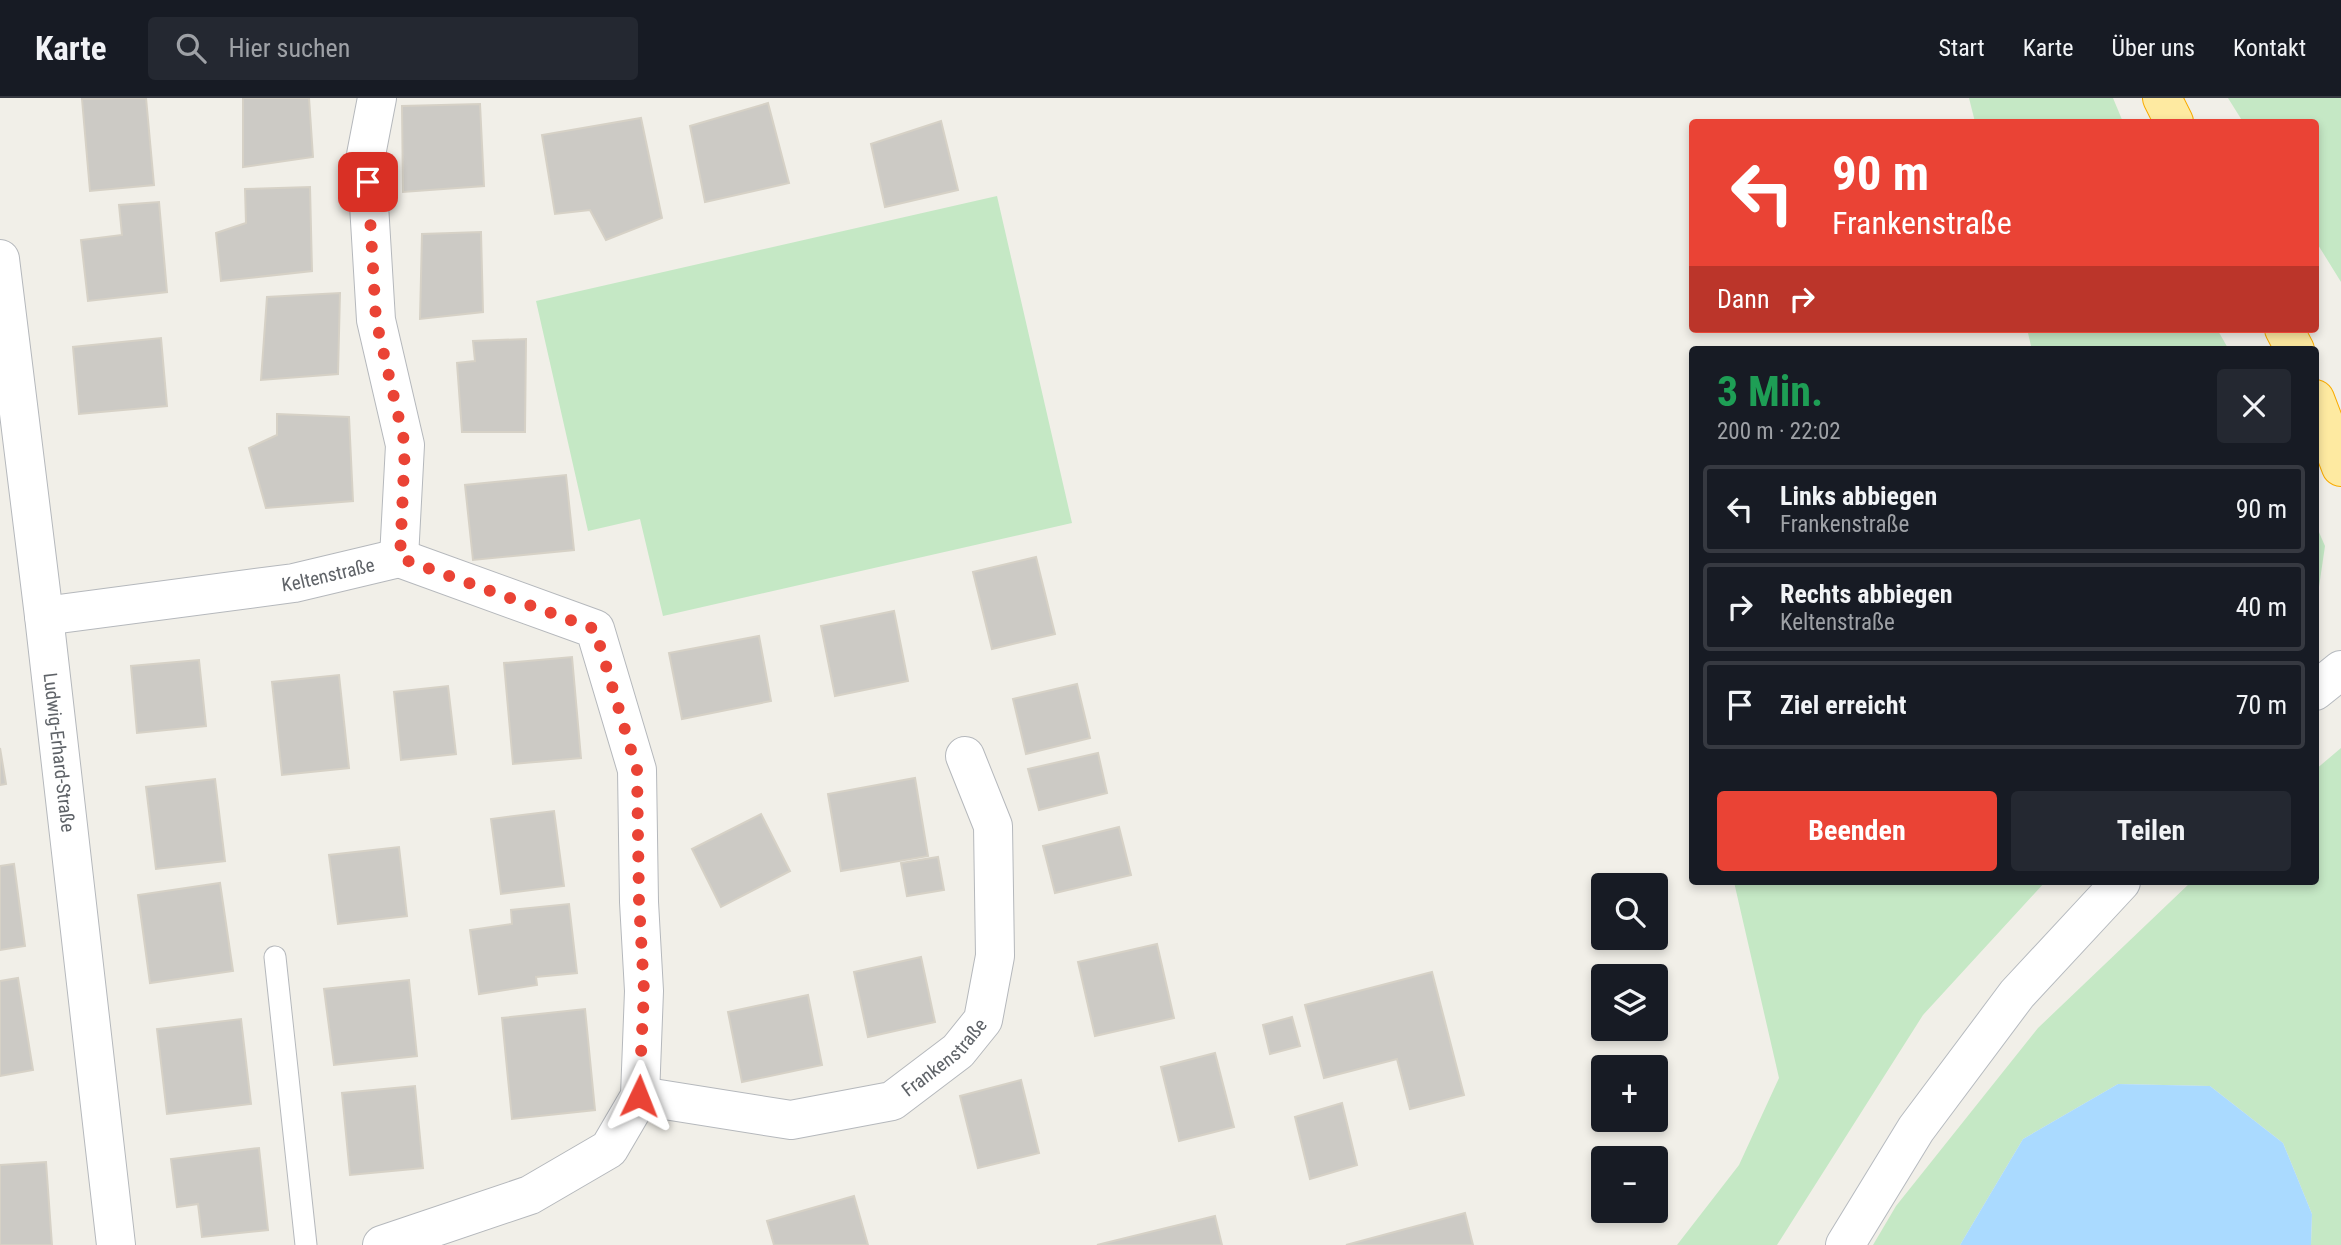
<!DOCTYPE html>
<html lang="de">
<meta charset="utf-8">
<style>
:root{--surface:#171b24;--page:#242831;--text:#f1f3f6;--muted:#9ea1a6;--line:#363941;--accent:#ea4335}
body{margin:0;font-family:"Roboto Condensed",sans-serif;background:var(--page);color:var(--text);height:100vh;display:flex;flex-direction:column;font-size:26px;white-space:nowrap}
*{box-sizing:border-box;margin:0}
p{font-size:23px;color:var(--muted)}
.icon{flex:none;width:38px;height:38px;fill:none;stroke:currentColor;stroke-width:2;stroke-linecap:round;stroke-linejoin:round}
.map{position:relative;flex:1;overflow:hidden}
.panel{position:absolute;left:1689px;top:248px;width:630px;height:539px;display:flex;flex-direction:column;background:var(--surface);border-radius:7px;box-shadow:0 4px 10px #0003}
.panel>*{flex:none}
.banner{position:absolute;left:1689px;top:21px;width:630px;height:214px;border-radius:7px;box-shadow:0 4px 10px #0003;background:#ea4335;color:#fff;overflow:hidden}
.tools{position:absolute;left:1591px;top:775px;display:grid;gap:14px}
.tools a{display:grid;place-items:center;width:77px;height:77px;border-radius:7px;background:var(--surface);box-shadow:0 4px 10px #0003;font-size:35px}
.pin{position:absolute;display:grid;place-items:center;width:60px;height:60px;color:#fff;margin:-30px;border-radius:14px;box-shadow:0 4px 10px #0006}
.me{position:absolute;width:77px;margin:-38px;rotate:2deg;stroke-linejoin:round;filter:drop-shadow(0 0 5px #0008)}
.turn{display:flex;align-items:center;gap:24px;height:147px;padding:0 28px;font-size:32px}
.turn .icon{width:91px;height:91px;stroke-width:2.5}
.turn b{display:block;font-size:49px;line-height:60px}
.then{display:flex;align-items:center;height:66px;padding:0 28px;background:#0003;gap:14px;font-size:26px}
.round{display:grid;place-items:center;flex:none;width:74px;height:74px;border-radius:7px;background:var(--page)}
.head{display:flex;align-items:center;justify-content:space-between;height:119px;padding:0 28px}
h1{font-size:42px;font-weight:700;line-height:52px;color:#1e9e55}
.button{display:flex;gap:14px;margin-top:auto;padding:14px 28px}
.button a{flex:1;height:80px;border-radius:7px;background:var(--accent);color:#fff;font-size:28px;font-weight:700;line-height:80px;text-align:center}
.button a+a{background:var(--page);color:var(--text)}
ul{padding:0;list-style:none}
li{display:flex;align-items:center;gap:21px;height:88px;margin:0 14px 10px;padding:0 14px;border:4px solid var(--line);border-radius:7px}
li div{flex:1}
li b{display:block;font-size:26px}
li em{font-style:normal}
header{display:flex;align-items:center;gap:42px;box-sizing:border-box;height:98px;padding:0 35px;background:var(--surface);border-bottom:2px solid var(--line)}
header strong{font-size:33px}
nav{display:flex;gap:38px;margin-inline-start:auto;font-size:24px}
.search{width:490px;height:63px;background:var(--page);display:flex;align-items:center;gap:18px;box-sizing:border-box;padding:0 24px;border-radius:7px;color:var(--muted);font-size:26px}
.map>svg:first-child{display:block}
.green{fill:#c5e8c5}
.water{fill:#aadaff}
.building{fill:#cccac5;stroke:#d6d1c6;stroke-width:2}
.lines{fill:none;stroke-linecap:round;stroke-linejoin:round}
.service-casing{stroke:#b5b8bc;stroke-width:23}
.minor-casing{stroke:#b5b8bc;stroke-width:40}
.secondary-casing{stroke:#b6babf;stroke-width:40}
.trunk-casing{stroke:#f9ab00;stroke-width:40}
.service{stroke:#fff;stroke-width:21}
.minor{stroke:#fff;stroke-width:38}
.secondary{stroke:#fff;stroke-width:38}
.trunk{stroke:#feeaa1;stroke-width:38}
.route{stroke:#ea4335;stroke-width:12;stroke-dasharray:0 21.6}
.labels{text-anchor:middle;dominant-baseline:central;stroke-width:6;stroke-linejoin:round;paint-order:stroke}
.street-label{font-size:19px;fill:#5f6368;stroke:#fff}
</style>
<header>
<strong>Karte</strong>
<div class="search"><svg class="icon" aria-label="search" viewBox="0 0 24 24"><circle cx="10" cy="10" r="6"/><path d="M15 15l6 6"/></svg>Hier suchen</div>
<nav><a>Start</a><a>Karte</a><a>Über uns</a><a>Kontakt</a></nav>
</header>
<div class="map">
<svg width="2341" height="1147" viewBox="0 0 2341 1147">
<rect width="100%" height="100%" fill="#f1efe8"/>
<g class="green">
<path d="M 1969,0 L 2113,0 L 2123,24 L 1975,24 Z"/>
<path d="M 2228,0 L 2341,0 L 2341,184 L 2315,142 L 2315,24 L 2243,24 Z"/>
<path d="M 997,98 L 1072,425 L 663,518 L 640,421 L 588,433 L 536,203 Z"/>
<path d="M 2027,231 L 2217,231 L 2229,252 L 2032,252 Z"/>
<path d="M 2315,425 L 2325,448 L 2315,516 Z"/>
<path d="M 2341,650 L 2341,1147 L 2311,1147 L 2312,1116 L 2283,1045 L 2210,988 L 2118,986 L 2023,1041 L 1960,1147 L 1873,1147 L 1896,1108 L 2038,930 L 2191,784 L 2315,784 L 2315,672 Z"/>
<path d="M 1734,784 L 2045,784 L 1923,917 L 1777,1147 L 1677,1147 L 1739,1067 L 1779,980 Z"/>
</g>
<path class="water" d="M 2118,986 L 2210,988 L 2283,1045 L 2312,1116 L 2311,1147 L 1960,1147 L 2023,1041 Z"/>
<g class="building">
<path d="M 146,0 L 154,87 L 90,93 L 82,1 Z"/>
<path d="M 243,0 L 309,0 L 313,59 L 243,69 Z"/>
<path d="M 768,5 L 789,85 L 705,104 L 690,28 Z"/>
<path d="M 480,6 L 484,88 L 403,94 L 402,8 Z"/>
<path d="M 641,20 L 662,120 L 606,142 L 590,112 L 555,116 L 542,37 Z"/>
<path d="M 941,23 L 958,92 L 885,109 L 871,46 Z"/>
<path d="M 310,89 L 312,173 L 221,183 L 216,135 L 246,125 L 245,91 Z"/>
<path d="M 159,104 L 167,194 L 88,203 L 81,142 L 122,137 L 119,107 Z"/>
<path d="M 481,134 L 483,214 L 420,221 L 422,136 Z"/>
<path d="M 340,195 L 338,276 L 261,282 L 267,199 Z"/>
<path d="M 161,240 L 167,308 L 79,316 L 73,249 Z"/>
<path d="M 526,241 L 525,334 L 462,334 L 457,265 L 475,263 L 473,243 Z"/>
<path d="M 277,316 L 349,319 L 353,403 L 266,410 L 249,350 L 277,337 Z"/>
<path d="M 566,377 L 574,452 L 473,462 L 465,387 Z"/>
<path d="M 1036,459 L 1055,536 L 992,551 L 973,474 Z"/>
<path d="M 894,513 L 908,583 L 835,598 L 821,528 Z"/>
<path d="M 759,538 L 771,603 L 682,621 L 669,555 Z"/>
<path d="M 572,559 L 581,660 L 513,666 L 504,565 Z"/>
<path d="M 199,562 L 206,628 L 137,635 L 131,568 Z"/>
<path d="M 339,577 L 349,670 L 282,677 L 272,584 Z"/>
<path d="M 1077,586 L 1090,640 L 1026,656 L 1013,601 Z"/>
<path d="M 448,588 L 456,656 L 401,662 L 394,594 Z"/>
<path d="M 0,650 L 6,686 L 0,687 Z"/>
<path d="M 1098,655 L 1107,695 L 1039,712 L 1028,671 Z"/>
<path d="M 915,680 L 928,758 L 841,773 L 828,696 Z"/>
<path d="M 215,681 L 225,763 L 156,771 L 146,689 Z"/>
<path d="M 554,713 L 564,788 L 501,796 L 491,721 Z"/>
<path d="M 761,716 L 790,773 L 721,809 L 692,751 Z"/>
<path d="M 1119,729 L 1131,777 L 1055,795 L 1043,748 Z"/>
<path d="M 399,749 L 407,818 L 338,826 L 329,757 Z"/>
<path d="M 938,759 L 944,792 L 907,798 L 901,765 Z"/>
<path d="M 14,766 L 25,848 L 0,852 L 0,768 Z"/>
<path d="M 220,785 L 233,873 L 150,885 L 138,797 Z"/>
<path d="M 569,806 L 577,875 L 536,879 L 537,887 L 479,896 L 470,832 L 512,826 L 511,812 Z"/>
<path d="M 1157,846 L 1174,920 L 1095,938 L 1078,864 Z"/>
<path d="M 921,859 L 935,924 L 868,939 L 854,874 Z"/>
<path d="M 1432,874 L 1464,997 L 1410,1011 L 1397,961 L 1324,980 L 1305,907 Z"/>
<path d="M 18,880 L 33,972 L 0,978 L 0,883 Z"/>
<path d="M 409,882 L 417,958 L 334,967 L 324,891 Z"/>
<path d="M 808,897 L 822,967 L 742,984 L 728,914 Z"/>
<path d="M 585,911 L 595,1012 L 512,1021 L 502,920 Z"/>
<path d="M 1292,919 L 1300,948 L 1270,956 L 1263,927 Z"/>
<path d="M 241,921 L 251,1006 L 167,1016 L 157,931 Z"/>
<path d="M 1215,955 L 1234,1029 L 1179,1043 L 1161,969 Z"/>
<path d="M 1021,982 L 1039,1055 L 978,1070 L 960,998 Z"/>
<path d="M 415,988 L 423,1070 L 350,1077 L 342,995 Z"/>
<path d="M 1342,1005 L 1357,1067 L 1310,1081 L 1295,1019 Z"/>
<path d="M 259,1050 L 268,1132 L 202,1139 L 198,1106 L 177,1109 L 171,1061 Z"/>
<path d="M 46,1064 L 52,1147 L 0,1147 L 0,1067 Z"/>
<path d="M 854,1098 L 868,1147 L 774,1147 L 767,1123 Z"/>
<path d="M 1465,1115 L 1473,1147 L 1346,1147 Z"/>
<path d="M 1215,1118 L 1222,1147 L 1097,1147 Z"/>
</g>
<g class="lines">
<g class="service-casing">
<path id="service" d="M 275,859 L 306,1147"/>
</g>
<g class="minor-casing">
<g id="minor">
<path d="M 377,0 L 366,57 L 376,222 L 405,347 L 399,460"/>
<path id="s1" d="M 0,161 L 44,518 L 116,1147"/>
<path id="s2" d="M 44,518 L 294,485 L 399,460"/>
<path id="s3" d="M 640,998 L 791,1022 L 892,1003 L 958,953 L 983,922 L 995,858 L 993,728 L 965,658"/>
<path d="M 382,1147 L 530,1097 L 609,1051 L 640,998 L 644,893 L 639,804 L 637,672 L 595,531 L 399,460"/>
</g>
</g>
<g class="secondary-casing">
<g id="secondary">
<path d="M 2315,593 L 2341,572"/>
<path d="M 1845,1147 L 1916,1031 L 2017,896 L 2121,784"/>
</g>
</g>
<g class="trunk-casing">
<g id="trunk">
<path d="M 2162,0 L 2174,24"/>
<path d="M 2284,231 L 2295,252"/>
<path d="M 2315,301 L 2341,369"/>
</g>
</g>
<use href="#service" class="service"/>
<use href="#minor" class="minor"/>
<use href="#secondary" class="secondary"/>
<use href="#trunk" class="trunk"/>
</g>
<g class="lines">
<path class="route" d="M 368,84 L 376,222 L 405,347 L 400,460 L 595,531 L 637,672 L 639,804 L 644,893 L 639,998"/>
</g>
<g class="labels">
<g class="street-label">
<text stroke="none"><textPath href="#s2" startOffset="287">Keltenstraße</textPath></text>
<text stroke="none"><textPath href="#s1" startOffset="497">Ludwig-Erhard-Straße</textPath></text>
<text stroke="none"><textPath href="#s3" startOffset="324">Frankenstraße</textPath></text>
</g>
</g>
</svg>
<div class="tools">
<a><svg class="icon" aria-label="search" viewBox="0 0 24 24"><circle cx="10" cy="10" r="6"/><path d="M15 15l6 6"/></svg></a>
<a><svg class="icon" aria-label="layers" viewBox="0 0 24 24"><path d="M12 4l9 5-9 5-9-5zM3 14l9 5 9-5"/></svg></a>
<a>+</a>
<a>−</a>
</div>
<div class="pin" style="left:368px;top:84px;background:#d93025"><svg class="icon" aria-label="arrive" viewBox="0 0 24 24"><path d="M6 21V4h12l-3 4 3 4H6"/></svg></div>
<svg class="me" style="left:639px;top:998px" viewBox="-20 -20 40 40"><path d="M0-17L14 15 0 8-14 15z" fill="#ea4335" stroke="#fff" stroke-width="4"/></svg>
<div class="banner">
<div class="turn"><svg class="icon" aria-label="left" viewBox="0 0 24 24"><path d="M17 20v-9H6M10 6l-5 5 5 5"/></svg><div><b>90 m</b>Frankenstraße</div></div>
<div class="then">Dann<svg class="icon" aria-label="right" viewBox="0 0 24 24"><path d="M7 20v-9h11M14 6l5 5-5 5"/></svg></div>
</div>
<section class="panel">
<div class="head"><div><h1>3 Min.</h1><p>200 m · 22:02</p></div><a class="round"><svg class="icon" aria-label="close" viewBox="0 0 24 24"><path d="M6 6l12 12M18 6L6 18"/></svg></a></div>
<ul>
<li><svg class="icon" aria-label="left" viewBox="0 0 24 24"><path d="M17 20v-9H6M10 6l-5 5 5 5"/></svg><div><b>Links abbiegen</b><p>Frankenstraße</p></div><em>90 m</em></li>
<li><svg class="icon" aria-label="right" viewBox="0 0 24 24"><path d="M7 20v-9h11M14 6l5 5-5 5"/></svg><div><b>Rechts abbiegen</b><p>Keltenstraße</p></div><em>40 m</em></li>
<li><svg class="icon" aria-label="arrive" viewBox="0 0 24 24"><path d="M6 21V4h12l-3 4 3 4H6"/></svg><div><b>Ziel erreicht</b></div><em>70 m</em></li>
</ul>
<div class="button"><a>Beenden</a><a>Teilen</a></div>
</section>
</div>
